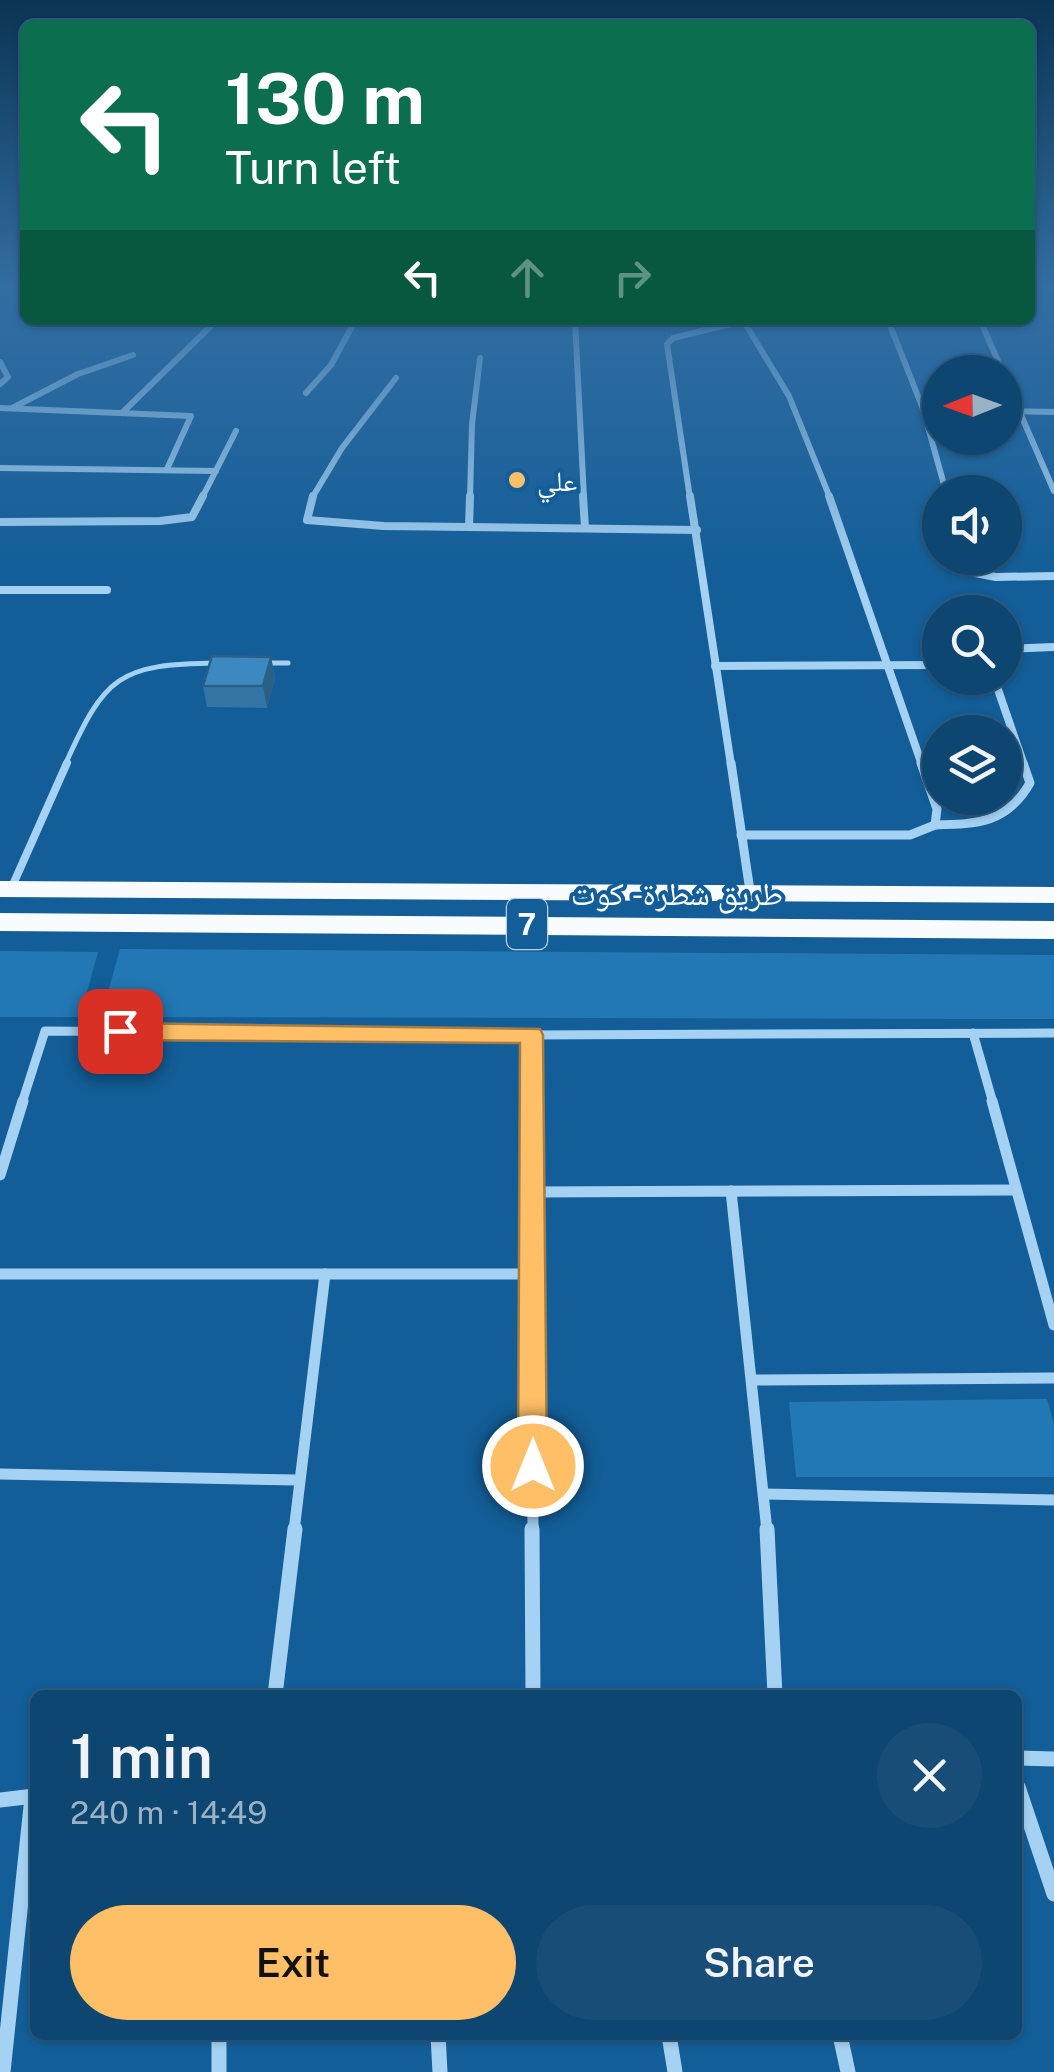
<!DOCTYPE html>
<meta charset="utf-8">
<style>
:root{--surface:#0e4672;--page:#174d77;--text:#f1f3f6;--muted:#9bb1c4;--line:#2e5e84;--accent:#ffbf67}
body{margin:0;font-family:"Public Sans","Noto Naskh Arabic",sans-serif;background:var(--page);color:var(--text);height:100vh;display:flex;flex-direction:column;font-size:38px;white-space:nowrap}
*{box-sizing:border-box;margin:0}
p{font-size:32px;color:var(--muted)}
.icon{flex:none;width:55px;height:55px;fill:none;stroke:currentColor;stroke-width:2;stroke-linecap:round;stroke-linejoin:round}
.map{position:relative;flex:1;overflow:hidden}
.details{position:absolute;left:30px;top:1690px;width:992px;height:350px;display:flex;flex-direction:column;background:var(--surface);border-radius:15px;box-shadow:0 2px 8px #0004,0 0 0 2px var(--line)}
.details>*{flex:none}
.banner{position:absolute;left:20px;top:20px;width:1015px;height:305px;border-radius:15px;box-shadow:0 2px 8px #0004,0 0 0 2px var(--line);background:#0b6e4f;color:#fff;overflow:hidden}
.needle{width:65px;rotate:269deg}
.buttons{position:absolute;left:922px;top:355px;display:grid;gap:20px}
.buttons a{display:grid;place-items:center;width:100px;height:100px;border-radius:50%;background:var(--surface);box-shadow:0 2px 8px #0004,0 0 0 2px var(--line);font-size:50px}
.pin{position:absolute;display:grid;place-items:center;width:85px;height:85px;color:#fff;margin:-42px;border-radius:20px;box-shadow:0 5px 15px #0006}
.me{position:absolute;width:110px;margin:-55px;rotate:0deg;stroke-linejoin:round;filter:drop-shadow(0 0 8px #0008)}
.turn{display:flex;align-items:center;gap:35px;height:210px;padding:0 40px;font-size:45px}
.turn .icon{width:130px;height:130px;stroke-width:2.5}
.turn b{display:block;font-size:70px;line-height:85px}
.lanes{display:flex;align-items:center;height:95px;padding:0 40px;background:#0003;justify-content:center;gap:50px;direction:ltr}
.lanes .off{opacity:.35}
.round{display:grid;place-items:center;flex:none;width:105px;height:105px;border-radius:52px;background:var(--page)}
.head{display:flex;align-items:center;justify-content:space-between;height:170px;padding:0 40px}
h1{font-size:60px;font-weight:600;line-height:75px}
.primary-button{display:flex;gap:20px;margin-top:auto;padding:20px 40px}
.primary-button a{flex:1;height:115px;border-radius:60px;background:var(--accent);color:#111;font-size:40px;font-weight:600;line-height:115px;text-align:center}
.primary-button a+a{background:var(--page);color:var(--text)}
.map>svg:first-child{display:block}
.green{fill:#2278b5}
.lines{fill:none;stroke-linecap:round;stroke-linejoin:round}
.service-far1{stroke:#a5d2f3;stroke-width:5}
.service{stroke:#a5d2f3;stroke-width:8}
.minor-far4{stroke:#a5d2f3;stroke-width:6}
.minor-far3{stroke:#a5d2f3;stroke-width:8}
.minor-far2{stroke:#a5d2f3;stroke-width:9}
.minor-far1{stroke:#a5d2f3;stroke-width:11}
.minor{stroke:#a5d2f3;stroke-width:15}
.trunk{fill:#f8fcff;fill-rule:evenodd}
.wall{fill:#3475a5}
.shaded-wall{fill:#2a5f86}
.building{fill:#3c88c0;stroke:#2a5f86;stroke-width:2.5}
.route{fill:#ffbf67;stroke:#a67c43;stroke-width:2.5}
.poi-dot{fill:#ffbf67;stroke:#135e98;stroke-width:4}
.labels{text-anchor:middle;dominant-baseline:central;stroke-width:8;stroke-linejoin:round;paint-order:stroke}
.far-poi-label{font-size:28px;fill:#fff;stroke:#135e98;text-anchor:start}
.shield{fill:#135e98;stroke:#b8cfe0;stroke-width:2.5}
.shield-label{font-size:30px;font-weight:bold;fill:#fff}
.street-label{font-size:32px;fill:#fff;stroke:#135e98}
</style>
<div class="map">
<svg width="1054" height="2072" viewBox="0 0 1054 2072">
<rect width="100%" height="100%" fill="#135e98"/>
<g class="green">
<path d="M 120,949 L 1054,955 L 1054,1019 L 101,1017 Z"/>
<path d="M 0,951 L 98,952 L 80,1017 L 0,1017 Z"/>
<path d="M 1047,1399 L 1054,1425 L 1054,1477 L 796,1477 L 789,1402 Z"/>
</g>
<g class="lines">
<g class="service-far1">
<path d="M 267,663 L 288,663"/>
<path d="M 65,765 C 105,676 118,664 218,663"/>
</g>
<path class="service" d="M 11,889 L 67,763"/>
<g class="minor-far4">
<path d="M 1030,286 L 1054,287"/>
<path d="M 284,320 L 390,320"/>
<path d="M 575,320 L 584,498"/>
<path d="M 743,320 L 789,396 L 830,498"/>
<path d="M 888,320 L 923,409 L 946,492"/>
<path d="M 980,320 L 1003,372"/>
<path d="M 0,362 L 8,377 L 0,384"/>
<path d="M 1005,378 L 1054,491"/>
<path d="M 306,393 L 331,365 L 354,323"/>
<path d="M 0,408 L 191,416 L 167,469"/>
<path d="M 12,408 L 78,374 L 133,355"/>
<path d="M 923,409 L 940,409"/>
<path d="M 1005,411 L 1054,412"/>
<path d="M 122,413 L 217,320"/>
<path d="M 0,468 L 216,471"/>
<path d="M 202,498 L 236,431"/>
<path d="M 312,498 L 342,448 L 396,378"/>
<path d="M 470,498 L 472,424 L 480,358"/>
<path d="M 690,498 L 667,344 L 673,338 L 743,321"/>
</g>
<g class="minor-far3">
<path d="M 313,496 L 307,520 L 384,526 L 697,530"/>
<path d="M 583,496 L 585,528"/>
<path d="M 690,496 L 731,765"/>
<path d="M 829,496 L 922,765"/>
<path d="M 0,522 L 160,521 L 192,517 L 203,496"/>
<path d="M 469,527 L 470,496"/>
<path d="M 964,558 L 975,573 L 996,577 L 1054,576"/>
<path d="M 0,590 L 107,590"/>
<path d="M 1005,649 L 1054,647"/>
<path d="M 715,666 L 940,665"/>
<path d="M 994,678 L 1024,765"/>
</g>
<g class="minor-far2">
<path d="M 731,763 L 750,891"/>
<path d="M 935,825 C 978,824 1007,823 1030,783 L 1023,763"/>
<path d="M 741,835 L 910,835 L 935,825 L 937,809 L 921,763"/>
<path d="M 973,1033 L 993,1103"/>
<path d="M 531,1035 L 531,1103"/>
<path d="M 22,1103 L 45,1031 L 531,1035 L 1054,1033"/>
</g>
<g class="minor-far1">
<path d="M 531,1101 L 533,1531"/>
<path d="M 992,1101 L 1054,1325"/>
<path d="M 0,1175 L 23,1101"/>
<path d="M 731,1191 L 767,1531"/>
<path d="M 532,1192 L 1015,1190"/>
<path d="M 0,1274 L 532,1274"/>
<path d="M 752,1380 L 1054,1378"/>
<path d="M 0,1474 L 297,1480"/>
<path d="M 765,1494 L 1054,1500"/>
<path d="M 294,1531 L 325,1274"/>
</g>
<g class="minor">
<path d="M 532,1529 L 533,1695"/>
<path d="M 767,1529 L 775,1695"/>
<path d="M 275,1695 L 295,1529"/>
<path d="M 1018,1758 L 1054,1759"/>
<path d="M 1018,1787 L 1054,1894"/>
<path d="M 0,1800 L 34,1796"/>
<path d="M 219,2035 L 219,2072"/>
<path d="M 438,2035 L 440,2072"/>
<path d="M 669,2035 L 675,2072"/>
<path d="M 840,2035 L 848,2072"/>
<path d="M 3,2072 L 32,1797"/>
</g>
<g class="trunk">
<path d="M 0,881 L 1054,887 L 1054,903 L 0,897 Z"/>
<path d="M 0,913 L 1054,921 L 1054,939 L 0,931 Z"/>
</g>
</g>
<path class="wall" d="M 271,657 L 275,678 L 267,708 L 207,707 L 203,686 Z"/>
<path class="shaded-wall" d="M 271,657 L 275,678 L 267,708 L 263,686 Z"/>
<path class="building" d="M 212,656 L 271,657 L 263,686 L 203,686 Z"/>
<linearGradient id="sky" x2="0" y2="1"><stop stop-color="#0a3454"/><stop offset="0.5" stop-color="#336ea2"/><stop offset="1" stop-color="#336ea2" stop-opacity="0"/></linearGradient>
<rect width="1054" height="576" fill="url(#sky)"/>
<path class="route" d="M 120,1023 L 540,1029 L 543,1035 L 547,1466 L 543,1475 L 533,1479 L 522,1475 L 518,1466 L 520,1043 L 120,1040 L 108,1031 Z"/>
<circle class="poi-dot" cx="517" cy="480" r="10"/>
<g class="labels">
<g class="far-poi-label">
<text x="537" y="480">علي</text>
</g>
<rect class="shield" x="507" y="899" width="40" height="50" rx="8"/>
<g class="shield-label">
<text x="527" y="924">7</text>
</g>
<g class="street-label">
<text x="677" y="893">طريق شطرة - كوت</text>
</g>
</g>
</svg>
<div class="buttons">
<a><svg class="needle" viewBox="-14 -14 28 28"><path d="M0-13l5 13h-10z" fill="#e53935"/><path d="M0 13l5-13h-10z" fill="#9bb1c4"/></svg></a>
<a><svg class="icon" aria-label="sound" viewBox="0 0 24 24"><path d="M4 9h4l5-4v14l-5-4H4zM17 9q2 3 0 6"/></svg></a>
<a><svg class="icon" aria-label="search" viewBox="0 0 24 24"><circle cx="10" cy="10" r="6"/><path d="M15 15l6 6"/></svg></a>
<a><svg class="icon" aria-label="layers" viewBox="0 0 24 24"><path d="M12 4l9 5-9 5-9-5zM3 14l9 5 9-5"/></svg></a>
</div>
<div class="pin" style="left:120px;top:1031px;background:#d93025"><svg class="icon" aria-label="arrive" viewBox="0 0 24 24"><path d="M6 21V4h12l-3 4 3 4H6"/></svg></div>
<svg class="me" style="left:533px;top:1466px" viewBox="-20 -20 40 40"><circle r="17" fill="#ffbf67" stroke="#fff" stroke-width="3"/><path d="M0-11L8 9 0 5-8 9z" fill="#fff"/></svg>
<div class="banner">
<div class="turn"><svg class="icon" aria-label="left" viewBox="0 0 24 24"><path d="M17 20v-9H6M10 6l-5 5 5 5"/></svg><div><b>130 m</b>Turn left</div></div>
<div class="lanes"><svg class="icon" aria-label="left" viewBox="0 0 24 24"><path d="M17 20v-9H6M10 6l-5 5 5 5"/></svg><svg class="icon off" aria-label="ahead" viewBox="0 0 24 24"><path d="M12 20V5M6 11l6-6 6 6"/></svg><svg class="icon off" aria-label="right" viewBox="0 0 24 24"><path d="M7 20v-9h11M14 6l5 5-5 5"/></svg></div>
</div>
<section class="details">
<div class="head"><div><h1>1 min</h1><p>240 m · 14:49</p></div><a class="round"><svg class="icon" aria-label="close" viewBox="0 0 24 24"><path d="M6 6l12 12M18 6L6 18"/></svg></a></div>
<div class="primary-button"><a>Exit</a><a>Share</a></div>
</section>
</div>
